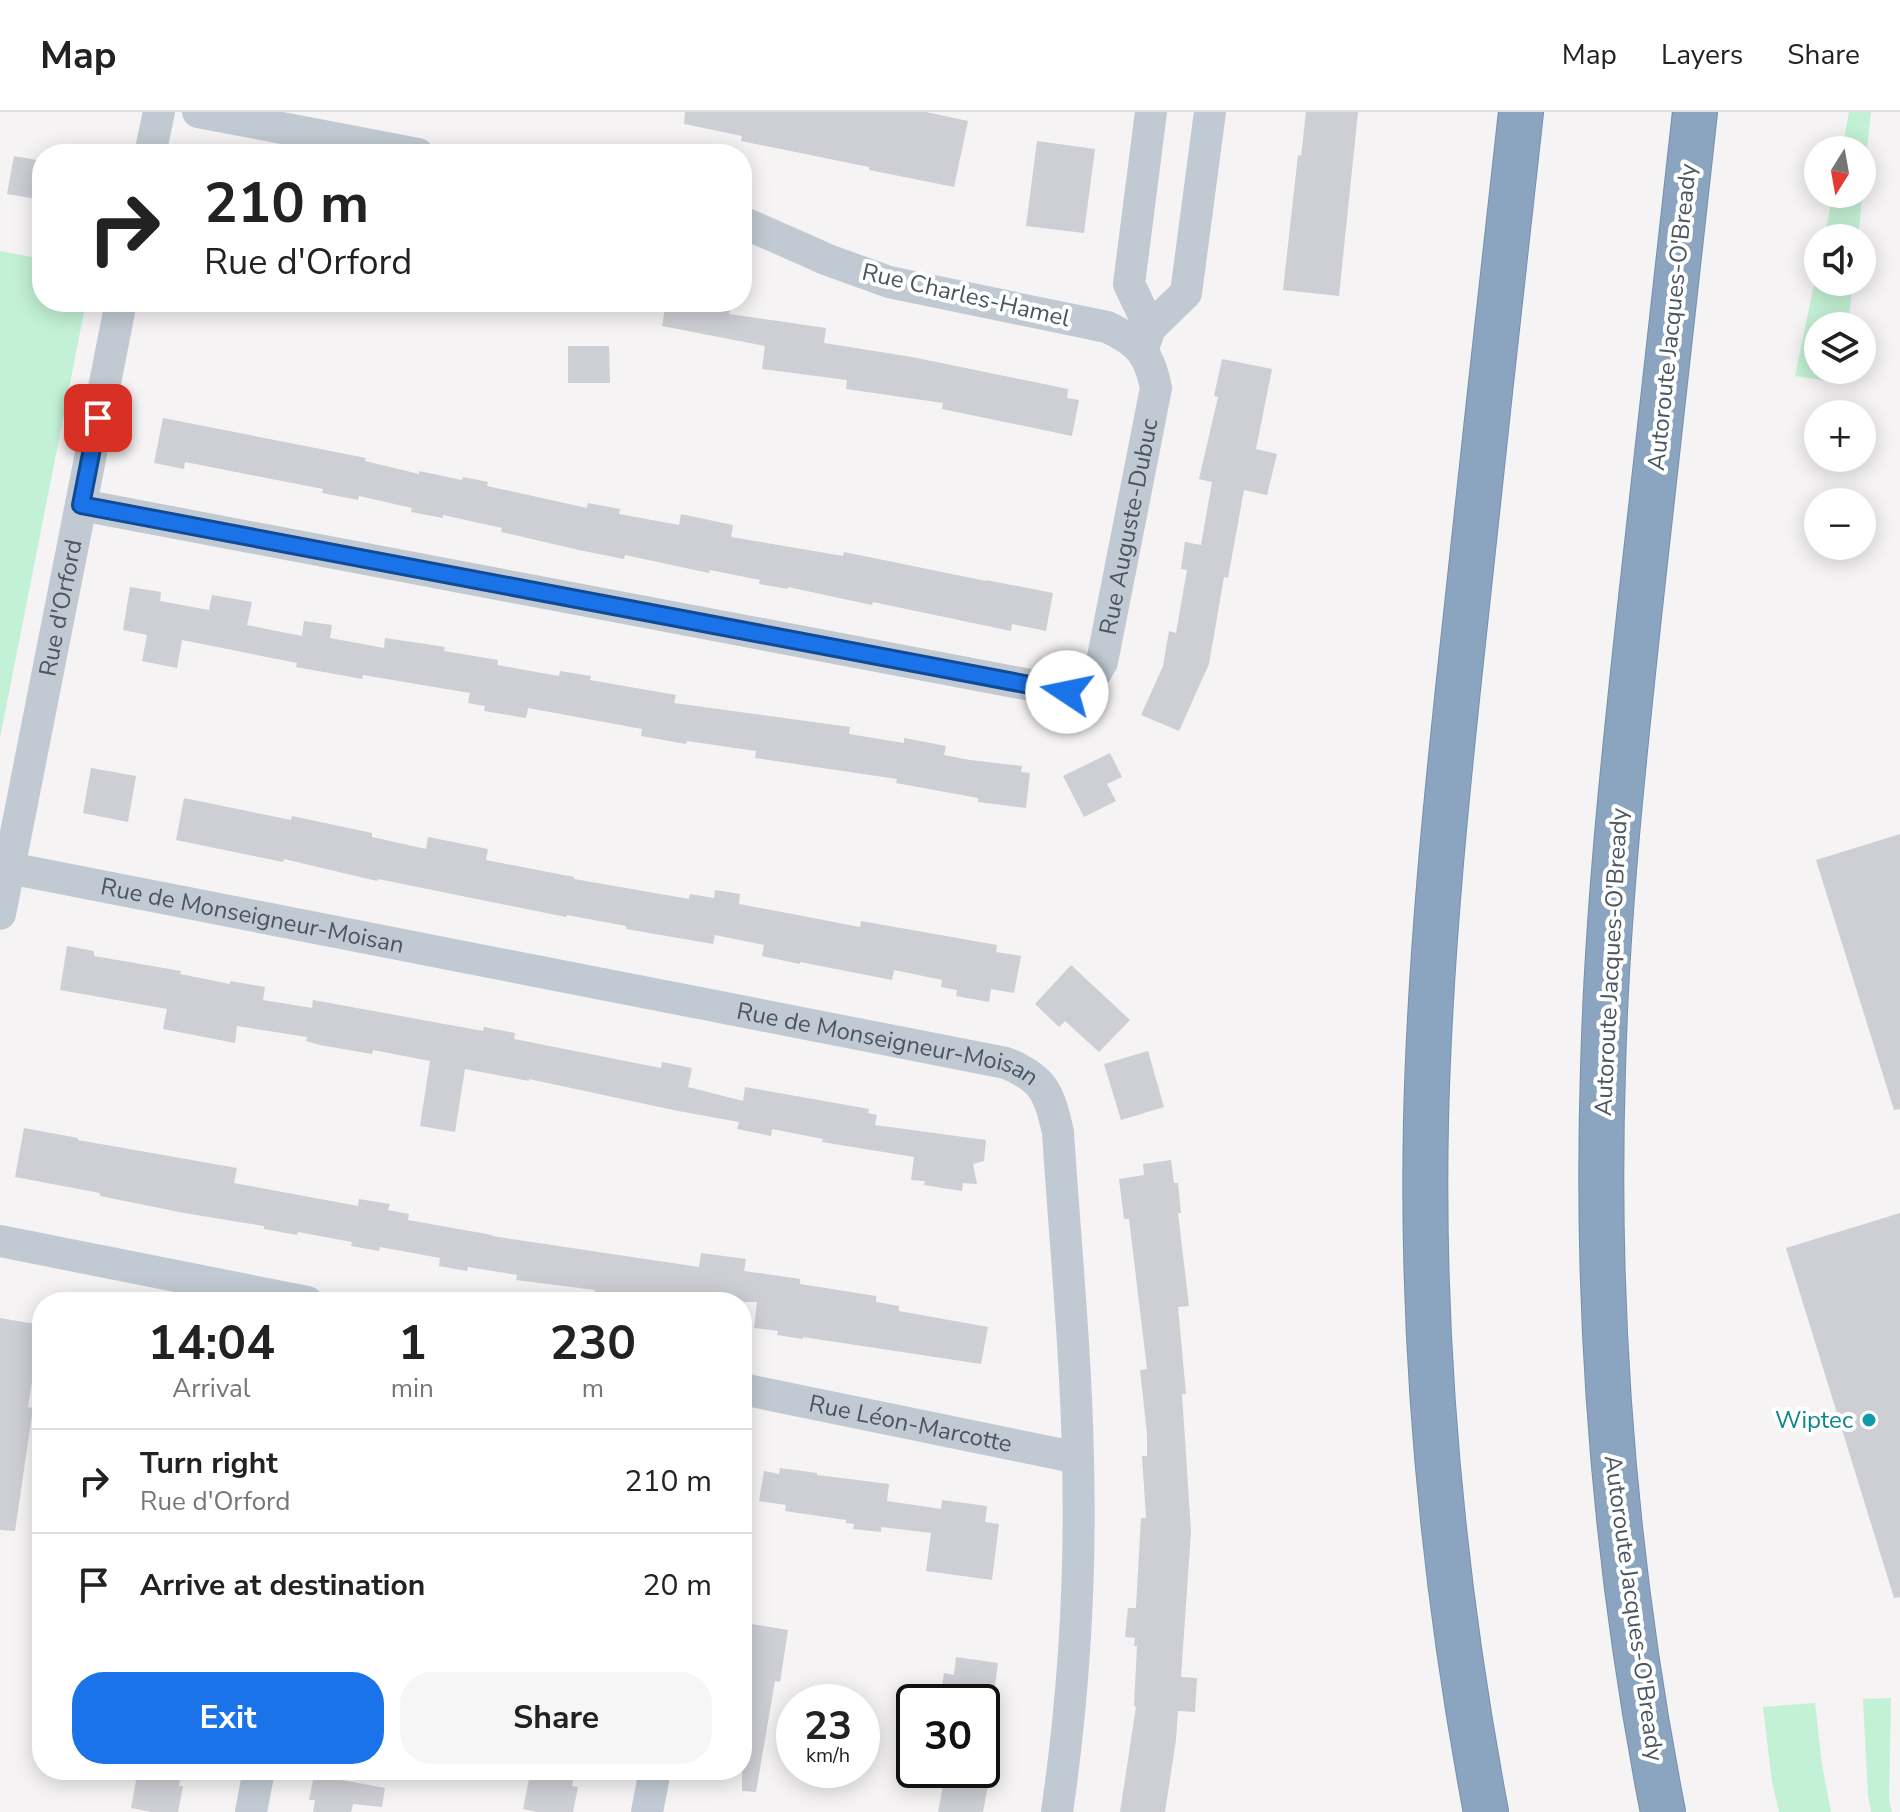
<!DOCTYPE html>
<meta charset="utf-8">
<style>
:root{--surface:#fff;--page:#f6f6f6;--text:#222;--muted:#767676;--line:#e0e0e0;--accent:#1a73e8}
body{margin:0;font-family:"Nunito Sans",sans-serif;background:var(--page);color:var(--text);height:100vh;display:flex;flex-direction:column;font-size:30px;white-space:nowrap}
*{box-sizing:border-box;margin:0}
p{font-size:26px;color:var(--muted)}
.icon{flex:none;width:44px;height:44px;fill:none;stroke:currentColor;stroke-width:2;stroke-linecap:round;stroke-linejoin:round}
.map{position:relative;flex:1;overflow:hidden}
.details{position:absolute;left:32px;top:1180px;width:720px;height:488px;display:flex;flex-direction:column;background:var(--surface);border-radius:32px;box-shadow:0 4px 20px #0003}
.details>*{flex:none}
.top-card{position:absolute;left:32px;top:32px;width:720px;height:168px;border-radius:32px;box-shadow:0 4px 20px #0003;background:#fff;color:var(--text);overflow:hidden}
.needle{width:52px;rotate:191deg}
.fabs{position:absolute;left:1804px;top:24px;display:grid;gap:16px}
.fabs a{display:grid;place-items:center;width:72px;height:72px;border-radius:50%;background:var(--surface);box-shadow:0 4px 20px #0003;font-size:40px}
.speed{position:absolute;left:776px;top:1572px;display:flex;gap:16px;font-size:40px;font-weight:700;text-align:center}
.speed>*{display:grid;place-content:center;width:104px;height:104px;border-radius:50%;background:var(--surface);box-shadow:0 4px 20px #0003;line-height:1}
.speed small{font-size:20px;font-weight:400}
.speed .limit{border:4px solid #111;border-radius:12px;background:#fff;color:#111}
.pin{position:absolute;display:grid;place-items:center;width:68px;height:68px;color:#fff;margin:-34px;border-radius:16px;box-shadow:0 4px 12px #0006}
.me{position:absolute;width:88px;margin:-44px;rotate:281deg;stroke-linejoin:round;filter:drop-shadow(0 0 6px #0008)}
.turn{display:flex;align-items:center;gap:28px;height:168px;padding:0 40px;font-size:36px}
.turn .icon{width:104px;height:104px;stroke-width:2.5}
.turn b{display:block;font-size:56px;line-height:68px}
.eta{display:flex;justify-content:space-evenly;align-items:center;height:136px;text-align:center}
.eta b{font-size:48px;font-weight:700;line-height:56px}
.action{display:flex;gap:16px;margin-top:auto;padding:16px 40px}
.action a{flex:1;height:92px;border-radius:32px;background:var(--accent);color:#fff;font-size:32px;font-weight:700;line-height:92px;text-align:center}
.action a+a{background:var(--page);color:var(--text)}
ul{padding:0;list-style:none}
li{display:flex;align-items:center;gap:24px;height:104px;padding:0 40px;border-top:2px solid var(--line)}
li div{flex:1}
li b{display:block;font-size:30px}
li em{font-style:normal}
header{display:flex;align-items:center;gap:48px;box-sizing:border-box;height:112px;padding:0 40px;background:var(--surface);border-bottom:2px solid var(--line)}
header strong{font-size:38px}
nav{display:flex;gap:44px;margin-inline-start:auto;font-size:28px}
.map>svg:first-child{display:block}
.green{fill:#c3f1d5}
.building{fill:#cdcfd5}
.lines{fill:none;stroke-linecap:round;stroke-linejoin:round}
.highway-casing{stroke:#7690ad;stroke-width:46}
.street{stroke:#c1cad2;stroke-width:32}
.highway{stroke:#8ba5c1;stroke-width:44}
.route-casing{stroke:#114b97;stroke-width:20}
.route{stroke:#1a73e8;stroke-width:14}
.culture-dot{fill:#0f9aa8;stroke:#fff;stroke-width:3}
.labels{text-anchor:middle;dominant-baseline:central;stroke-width:8;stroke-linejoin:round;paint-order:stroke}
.street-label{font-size:24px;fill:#4a5661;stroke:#fff}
.culture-label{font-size:24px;fill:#0d838f;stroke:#fff;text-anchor:end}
</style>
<header>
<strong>Map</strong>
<nav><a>Map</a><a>Layers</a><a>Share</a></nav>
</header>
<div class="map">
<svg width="1900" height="1700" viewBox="0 0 1900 1700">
<rect width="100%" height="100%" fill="#f5f3f3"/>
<g class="green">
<path d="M 1849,0 L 1871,0 L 1858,126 L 1824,126 L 1833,82 L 1862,82 L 1862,38 L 1842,38 Z"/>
<path d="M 0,139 L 42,147 L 42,190 L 86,190 L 0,626 Z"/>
<path d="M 1818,153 L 1818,170 L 1853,170 L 1848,214 L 1818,214 L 1818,258 L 1844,258 L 1842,271 L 1795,264 Z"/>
<path d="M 1891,1586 L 1889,1688 L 1892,1700 L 1871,1700 L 1868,1683 L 1863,1587 Z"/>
<path d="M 1815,1591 L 1822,1653 L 1831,1700 L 1779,1700 L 1772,1670 L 1763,1595 Z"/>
</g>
<g class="building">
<path d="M 685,0 L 926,0 L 968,9 L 954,75 L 869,58 L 869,55 L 741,29 L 742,24 L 684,12 Z"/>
<path d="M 1306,0 L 1358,0 L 1339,184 L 1283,178 L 1298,43 L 1301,44 Z"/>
<path d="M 1037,29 L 1095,37 L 1084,121 L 1026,114 Z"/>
<path d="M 14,44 L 42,49 L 42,88 L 7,82 Z"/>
<path d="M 666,190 L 731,190 L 729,202 L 826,216 L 824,231 L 912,245 L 1068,277 L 1067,286 L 1079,288 L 1072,324 L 942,297 L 943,291 L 846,277 L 847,268 L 762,257 L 765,234 L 662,214 Z"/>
<path d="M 568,234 L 609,234 L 610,271 L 568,271 Z"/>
<path d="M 1222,247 L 1272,257 L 1256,337 L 1277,342 L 1267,383 L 1244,378 L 1228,466 L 1224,465 L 1209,552 L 1179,619 L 1141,603 L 1163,554 L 1169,519 L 1176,521 L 1187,458 L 1181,457 L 1185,430 L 1201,433 L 1212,370 L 1199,367 L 1218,285 L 1214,284 Z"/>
<path d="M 163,306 L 366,346 L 365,349 L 419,362 L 419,359 L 462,368 L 463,365 L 488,370 L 487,374 L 587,396 L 588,391 L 620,397 L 619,402 L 679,413 L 681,402 L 733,413 L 731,425 L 843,444 L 844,440 L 986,469 L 986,468 L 1053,481 L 1046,519 L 1012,512 L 1011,519 L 873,490 L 872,493 L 788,475 L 788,477 L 759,472 L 760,468 L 710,458 L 709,461 L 625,443 L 624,447 L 579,438 L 501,420 L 502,416 L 443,403 L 443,406 L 411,400 L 412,396 L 359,384 L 358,388 L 322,381 L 323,377 L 185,350 L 184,357 L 154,351 Z"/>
<path d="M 130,475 L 161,480 L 160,489 L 209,498 L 212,483 L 252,490 L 247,513 L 302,524 L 304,509 L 332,513 L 330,526 L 384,536 L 385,526 L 445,535 L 444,539 L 498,548 L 497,553 L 559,564 L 560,559 L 591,564 L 590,568 L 676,583 L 674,591 L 850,615 L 849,622 L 904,631 L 904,626 L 946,634 L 944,643 L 970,648 L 1022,654 L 1021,660 L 1030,661 L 1026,696 L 978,690 L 978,686 L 896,671 L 897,667 L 755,646 L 756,639 L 687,629 L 686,632 L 641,624 L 642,617 L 528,596 L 526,606 L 484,599 L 485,594 L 468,591 L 470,581 L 363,563 L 362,567 L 296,555 L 297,551 L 182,528 L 177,556 L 142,549 L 147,523 L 123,518 Z"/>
<path d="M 1110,641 L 1122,665 L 1107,672 L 1116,689 L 1084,705 L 1063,664 Z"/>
<path d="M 91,656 L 136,664 L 128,710 L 83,701 Z"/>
<path d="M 184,686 L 291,708 L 292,704 L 372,721 L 372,725 L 426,737 L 428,725 L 488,737 L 486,748 L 574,765 L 574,767 L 689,787 L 690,782 L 714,786 L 715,778 L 740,782 L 739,792 L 860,815 L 861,809 L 997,833 L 996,840 L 1021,844 L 1014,881 L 991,877 L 989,890 L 956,884 L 957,878 L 941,875 L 942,868 L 894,858 L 892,868 L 800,850 L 800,852 L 762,844 L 764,833 L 715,823 L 713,832 L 626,817 L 626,814 L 567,803 L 566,805 L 378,767 L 377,769 L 284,747 L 283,750 L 176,728 Z"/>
<path d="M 1900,722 L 1900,997 L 1894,998 L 1816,748 Z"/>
<path d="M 67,834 L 94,839 L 94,844 L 181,859 L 180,862 L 230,872 L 230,869 L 265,875 L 263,888 L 312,896 L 313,888 L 483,919 L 484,915 L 515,921 L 514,927 L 661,956 L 662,950 L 692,956 L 688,975 L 743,989 L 745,975 L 869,997 L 868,1001 L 877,1003 L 875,1013 L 986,1028 L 984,1049 L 973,1052 L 977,1072 L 963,1071 L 962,1079 L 924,1073 L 925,1069 L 911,1068 L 914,1045 L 822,1030 L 823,1027 L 772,1017 L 771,1024 L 737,1017 L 739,1010 L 678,999 L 529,967 L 529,969 L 465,957 L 455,1020 L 420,1014 L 430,949 L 373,938 L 372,942 L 320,933 L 306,929 L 307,925 L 237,914 L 235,931 L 163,917 L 167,897 L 60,878 Z"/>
<path d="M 1071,853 L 1130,908 L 1099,940 L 1065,909 L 1059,915 L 1035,892 Z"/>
<path d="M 1148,939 L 1164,995 L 1121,1008 L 1104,952 Z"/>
<path d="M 24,1016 L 78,1026 L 78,1028 L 237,1056 L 234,1071 L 358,1094 L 359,1087 L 390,1092 L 388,1098 L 409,1102 L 408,1108 L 492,1123 L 492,1124 L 699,1155 L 701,1141 L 746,1147 L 744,1159 L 800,1167 L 800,1172 L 876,1184 L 876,1190 L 899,1194 L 899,1199 L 988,1215 L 981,1252 L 803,1225 L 803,1227 L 777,1223 L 778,1219 L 754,1216 L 757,1190 L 641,1190 L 594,1182 L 595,1178 L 516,1168 L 517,1163 L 468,1155 L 467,1159 L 439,1154 L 440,1146 L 380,1135 L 379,1139 L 351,1134 L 352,1130 L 298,1120 L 297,1123 L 264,1117 L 264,1114 L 184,1101 L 100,1084 L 100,1081 L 15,1065 Z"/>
<path d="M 1171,1048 L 1174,1071 L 1178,1071 L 1181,1101 L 1178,1101 L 1189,1194 L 1178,1195 L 1186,1282 L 1182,1282 L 1191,1419 L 1181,1565 L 1197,1566 L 1195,1600 L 1178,1599 L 1176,1628 L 1165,1700 L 1120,1700 L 1136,1595 L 1134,1594 L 1137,1534 L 1134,1534 L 1135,1526 L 1125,1525 L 1128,1496 L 1136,1496 L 1141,1406 L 1146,1406 L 1142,1344 L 1147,1344 L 1147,1322 L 1140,1258 L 1147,1257 L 1129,1107 L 1124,1107 L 1119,1067 L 1144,1063 L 1143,1052 Z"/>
<path d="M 1900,1101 L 1900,1485 L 1894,1486 L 1786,1136 Z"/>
<path d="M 0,1206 L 41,1213 L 28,1295 L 33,1296 L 15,1419 L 0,1418 Z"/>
<path d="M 780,1356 L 817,1361 L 817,1363 L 889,1372 L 887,1389 L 941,1397 L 942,1388 L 987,1394 L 985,1410 L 999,1412 L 992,1468 L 926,1459 L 931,1421 L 881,1415 L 881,1420 L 853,1417 L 854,1412 L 846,1411 L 846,1408 L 785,1399 L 786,1393 L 759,1389 L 764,1359 L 779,1362 Z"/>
<path d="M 745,1511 L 788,1518 L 780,1570 L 775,1569 L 756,1680 L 742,1679 L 742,1528 Z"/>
<path d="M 956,1545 L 998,1551 L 994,1581 L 990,1581 L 989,1590 L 940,1590 L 944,1561 L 954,1563 Z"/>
<path d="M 138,1658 L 182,1658 L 179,1674 L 183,1674 L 178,1700 L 152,1700 L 131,1696 Z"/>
<path d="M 539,1658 L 575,1658 L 572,1674 L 578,1675 L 573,1700 L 537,1700 L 523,1697 L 530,1662 L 538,1664 Z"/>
<path d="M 946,1658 L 991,1658 L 983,1700 L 938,1700 Z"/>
<path d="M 314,1663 L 385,1676 L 382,1695 L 353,1692 L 351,1700 L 313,1700 L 315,1688 L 309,1688 Z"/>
</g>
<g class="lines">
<g class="highway-casing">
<g id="highway">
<path d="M 1486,1700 C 1443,1472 1421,1241 1426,1008 C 1430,842 1447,677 1465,512 C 1483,341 1502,171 1521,0"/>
<path d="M 1663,1700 C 1615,1455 1595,1206 1603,957 C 1607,800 1624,643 1641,486 C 1659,324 1677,162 1695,0"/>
</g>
</g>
<g class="street">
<path d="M 198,0 L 418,42"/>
<path d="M 150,42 L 159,0"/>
<path d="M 1150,216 L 1129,172 L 1151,0"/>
<path d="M 1142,239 L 1150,216 L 1186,181 L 1210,0"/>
<path id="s1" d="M 81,393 L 1067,580 L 1090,570 L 1102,550 L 1156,276 C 1149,241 1139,230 1107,215 L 889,170 L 828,148 L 742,110"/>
<path id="s2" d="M 9,756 L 1006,951 C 1045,967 1049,982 1058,1020 C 1065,1130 1076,1239 1078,1348 C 1081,1466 1074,1583 1057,1700"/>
<path id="s3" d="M 0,802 L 121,190"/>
<path d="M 0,1129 L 307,1190"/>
<path id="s4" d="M 742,1277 L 1078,1346"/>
<path d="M 251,1700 L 259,1658"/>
<path d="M 647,1700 L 655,1658"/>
</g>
<use href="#highway" class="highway"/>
</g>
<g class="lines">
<g class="route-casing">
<path id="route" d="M 98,306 L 81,393 L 1067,580"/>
</g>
<use href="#route" class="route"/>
</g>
<circle class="culture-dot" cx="1869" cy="1308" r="8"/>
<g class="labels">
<g class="street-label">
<text transform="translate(966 183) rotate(13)">Rue Charles-Hamel</text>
<text transform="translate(1672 205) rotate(-84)">Autoroute Jacques-O'Bready</text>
<text stroke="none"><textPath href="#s1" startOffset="1190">Rue Auguste-Dubuc</textPath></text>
<text stroke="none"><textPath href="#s3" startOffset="312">Rue d'Orford</textPath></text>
<text stroke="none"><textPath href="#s2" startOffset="248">Rue de Monseigneur-Moisan</textPath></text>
<text transform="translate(1611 850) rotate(-87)">Autoroute Jacques-O'Bready</text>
<text stroke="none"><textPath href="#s2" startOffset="896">Rue de Monseigneur-Moisan</textPath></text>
<text stroke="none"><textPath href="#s4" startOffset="172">Rue Léon-Marcotte</textPath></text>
<text transform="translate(1634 1496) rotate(82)">Autoroute Jacques-O'Bready</text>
</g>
<g class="culture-label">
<text x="1853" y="1308">Wiptec</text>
</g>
</g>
</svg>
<div class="fabs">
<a><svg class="needle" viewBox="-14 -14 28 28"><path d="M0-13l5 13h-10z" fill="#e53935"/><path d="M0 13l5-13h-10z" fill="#767676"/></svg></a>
<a><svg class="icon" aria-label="sound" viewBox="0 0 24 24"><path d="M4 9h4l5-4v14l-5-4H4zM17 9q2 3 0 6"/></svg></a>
<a><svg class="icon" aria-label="layers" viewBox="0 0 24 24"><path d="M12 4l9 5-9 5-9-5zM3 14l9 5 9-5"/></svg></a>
<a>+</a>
<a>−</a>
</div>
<div class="speed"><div>23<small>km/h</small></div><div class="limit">30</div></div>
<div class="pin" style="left:98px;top:306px;background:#d93025"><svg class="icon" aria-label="arrive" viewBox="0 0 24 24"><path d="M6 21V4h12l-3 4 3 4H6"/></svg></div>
<svg class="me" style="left:1067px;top:580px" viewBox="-20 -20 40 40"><circle r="19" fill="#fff"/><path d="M0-13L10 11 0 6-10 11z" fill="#1a73e8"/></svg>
<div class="top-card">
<div class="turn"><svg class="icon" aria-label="right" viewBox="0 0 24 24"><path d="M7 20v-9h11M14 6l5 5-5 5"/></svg><div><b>210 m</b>Rue d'Orford</div></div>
</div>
<section class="details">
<div class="eta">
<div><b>14:04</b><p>Arrival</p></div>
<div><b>1</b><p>min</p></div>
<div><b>230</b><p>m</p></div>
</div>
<ul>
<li><svg class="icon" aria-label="right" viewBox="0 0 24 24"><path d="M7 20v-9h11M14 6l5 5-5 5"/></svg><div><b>Turn right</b><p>Rue d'Orford</p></div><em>210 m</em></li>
<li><svg class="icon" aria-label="arrive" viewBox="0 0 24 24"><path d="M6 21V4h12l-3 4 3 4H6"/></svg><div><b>Arrive at destination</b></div><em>20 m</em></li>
</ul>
<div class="action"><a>Exit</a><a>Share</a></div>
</section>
</div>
